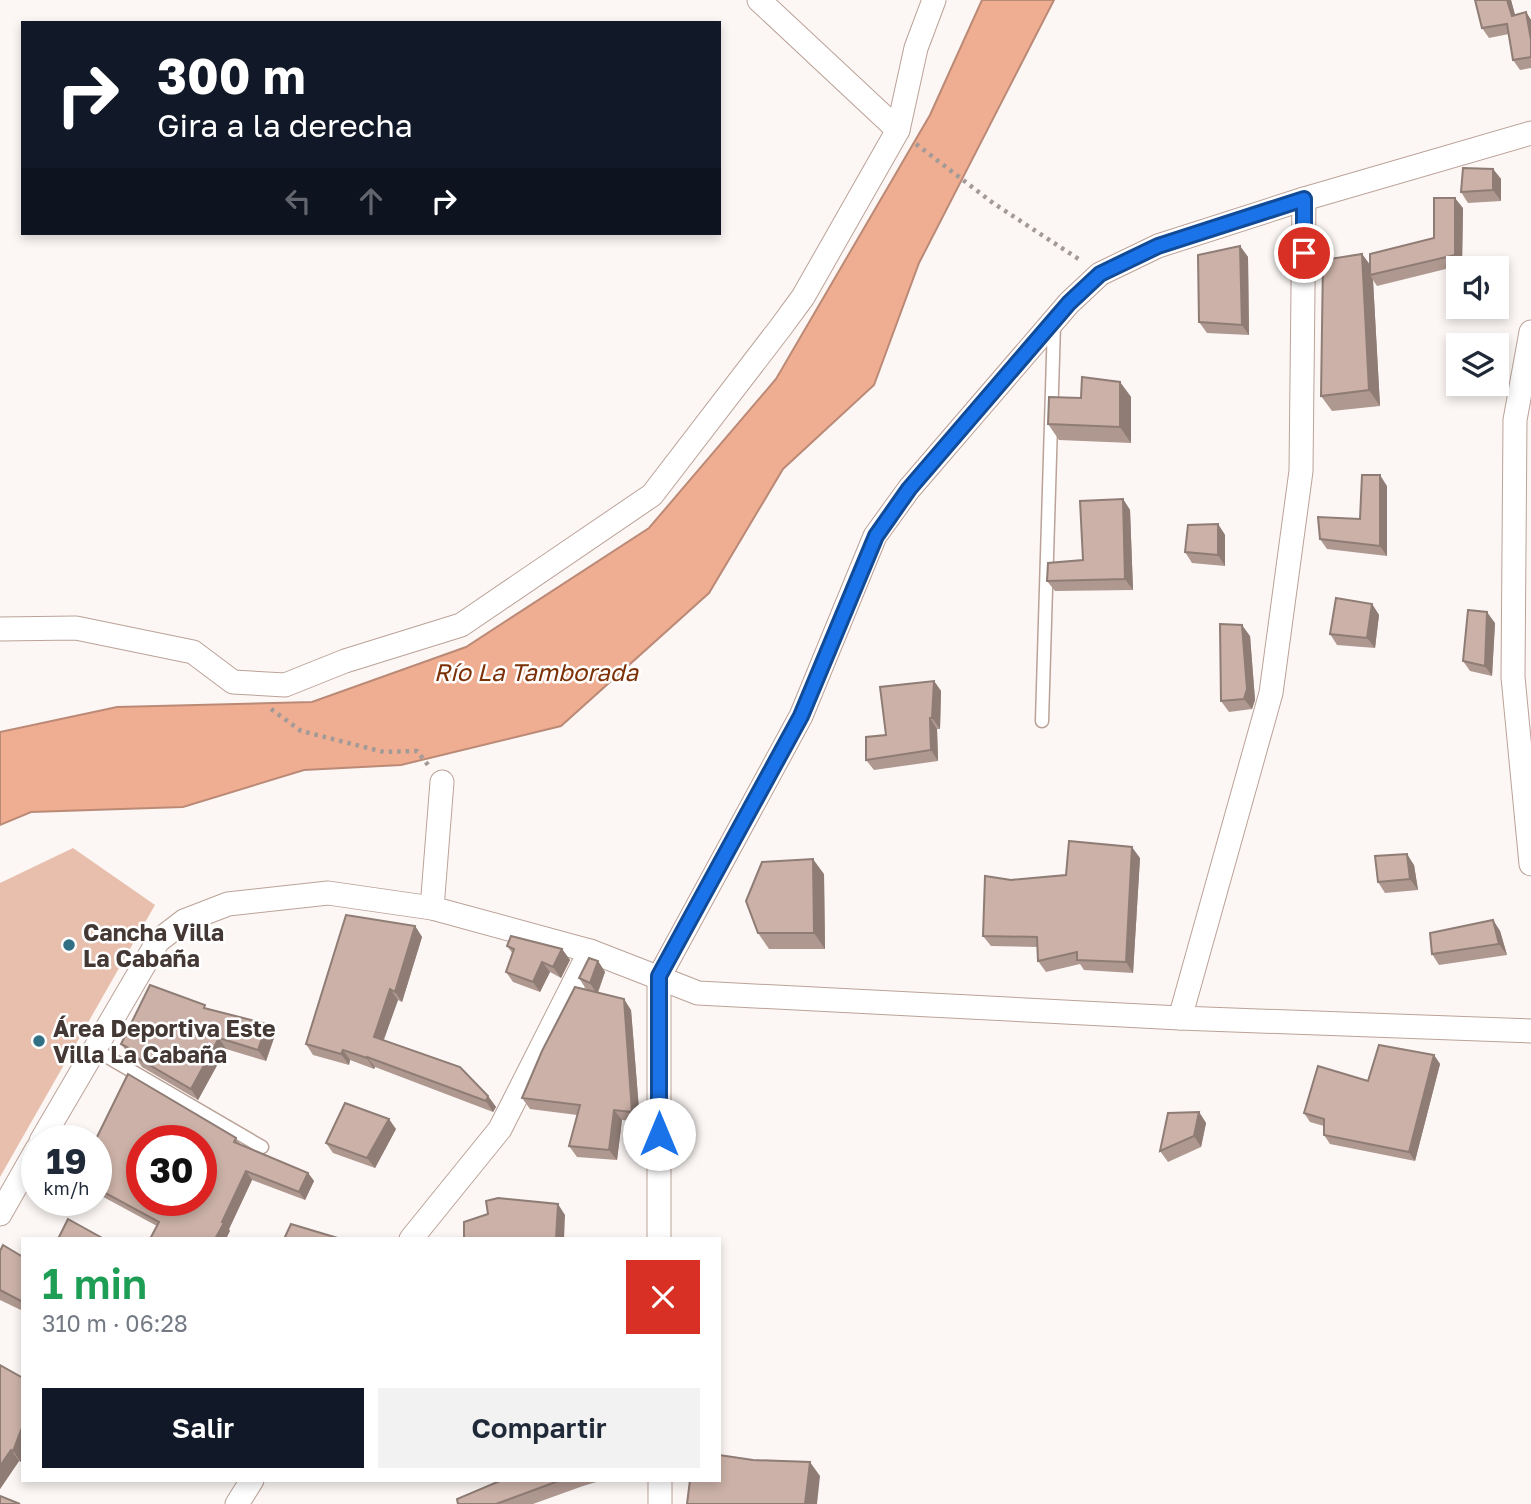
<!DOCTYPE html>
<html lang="es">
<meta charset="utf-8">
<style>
:root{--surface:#fff;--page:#f2f2f3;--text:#1f2937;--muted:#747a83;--accent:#111827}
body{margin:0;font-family:"Golos Text",sans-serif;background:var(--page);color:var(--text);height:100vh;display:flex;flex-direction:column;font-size:26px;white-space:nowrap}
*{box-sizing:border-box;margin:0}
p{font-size:23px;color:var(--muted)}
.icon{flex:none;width:38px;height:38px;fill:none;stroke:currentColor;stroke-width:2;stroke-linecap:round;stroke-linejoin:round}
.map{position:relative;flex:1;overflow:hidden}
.side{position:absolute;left:21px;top:1237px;width:700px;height:245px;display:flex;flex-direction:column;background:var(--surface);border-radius:0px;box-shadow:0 4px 10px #0003}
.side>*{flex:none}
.banner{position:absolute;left:21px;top:21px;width:700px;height:214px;border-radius:0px;box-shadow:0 4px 10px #0003;background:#111827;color:#fff;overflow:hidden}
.buttons{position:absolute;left:1446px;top:256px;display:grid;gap:14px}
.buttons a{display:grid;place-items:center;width:63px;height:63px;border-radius:0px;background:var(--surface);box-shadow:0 4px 10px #0003;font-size:35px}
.speed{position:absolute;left:21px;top:1125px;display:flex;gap:14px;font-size:35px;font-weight:700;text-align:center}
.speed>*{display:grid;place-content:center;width:91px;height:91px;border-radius:50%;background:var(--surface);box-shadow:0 4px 10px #0003;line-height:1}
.speed small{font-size:18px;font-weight:400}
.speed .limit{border:10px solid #d22;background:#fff;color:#111}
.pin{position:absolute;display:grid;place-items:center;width:60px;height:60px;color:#fff;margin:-30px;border:4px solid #fff;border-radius:50%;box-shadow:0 2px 7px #0007}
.me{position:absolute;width:77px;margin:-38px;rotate:0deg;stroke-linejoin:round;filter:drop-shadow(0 0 5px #0008)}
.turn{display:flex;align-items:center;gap:24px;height:147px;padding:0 21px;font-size:32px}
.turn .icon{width:91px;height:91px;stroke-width:2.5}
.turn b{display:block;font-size:49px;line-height:60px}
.lanes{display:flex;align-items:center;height:66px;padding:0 21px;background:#0003;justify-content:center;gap:35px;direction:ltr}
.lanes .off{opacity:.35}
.round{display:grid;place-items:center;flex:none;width:74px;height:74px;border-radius:0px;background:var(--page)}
.head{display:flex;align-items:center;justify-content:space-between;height:119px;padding:0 21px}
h1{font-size:42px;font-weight:600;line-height:52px;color:#1e9e55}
.button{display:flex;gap:14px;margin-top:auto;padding:14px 21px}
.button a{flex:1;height:80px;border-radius:0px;background:var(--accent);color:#fff;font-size:28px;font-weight:600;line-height:80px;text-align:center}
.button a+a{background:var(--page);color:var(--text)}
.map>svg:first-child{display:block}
.green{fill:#e8bfad}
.water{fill:#efad92;stroke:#bb8a76;stroke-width:2}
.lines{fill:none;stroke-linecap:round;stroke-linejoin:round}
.service-casing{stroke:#bba298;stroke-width:15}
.minor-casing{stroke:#bba298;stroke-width:25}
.path{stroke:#a29a97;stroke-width:4.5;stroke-dasharray:3.5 5;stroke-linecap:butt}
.service{stroke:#fff;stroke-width:12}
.minor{stroke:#fff;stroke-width:23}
.wall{fill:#af9890}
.shaded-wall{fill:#8e7c75}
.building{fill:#cbb1a7;stroke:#8e7c75;stroke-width:2;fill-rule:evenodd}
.route-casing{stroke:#114b97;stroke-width:18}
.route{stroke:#1a73e8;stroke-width:12}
.poi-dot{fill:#316f84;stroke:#fff;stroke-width:2.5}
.labels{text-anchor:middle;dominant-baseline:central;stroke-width:5;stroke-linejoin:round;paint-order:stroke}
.poi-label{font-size:23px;font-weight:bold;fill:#433834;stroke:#fff;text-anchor:start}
.water-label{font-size:24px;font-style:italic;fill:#7c3005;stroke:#fff}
</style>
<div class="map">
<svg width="1531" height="1504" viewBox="0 0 1531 1504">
<rect width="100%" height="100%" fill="#fcf7f5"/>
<path class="green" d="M 73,848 L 155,905 L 0,1177 L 0,883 Z"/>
<path class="water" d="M 982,0 L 1054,0 L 919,263 L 874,385 L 783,469 L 709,593 L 561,726 L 401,765 L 304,770 L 183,807 L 31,812 L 0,825 L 0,732 L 117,707 L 312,702 L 466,647 L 649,528 L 776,379 L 930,115 Z"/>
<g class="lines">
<g class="service-casing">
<g id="service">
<path d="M 1042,721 L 1054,324"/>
<path d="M 94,1049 L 262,1147"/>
</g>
</g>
<g class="minor-casing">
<g id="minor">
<path d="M 759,0 L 898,130"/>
<path d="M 1531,332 L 1515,420 L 1513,677 L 1531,864"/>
<path d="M 0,629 L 76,628 L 193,652 L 233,682 L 285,685 L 345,661 L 461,625 L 652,495 L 781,327 L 803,297 L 898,130 L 916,48 L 934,0"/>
<path d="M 432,908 L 442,782"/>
<path d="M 1180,1018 L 1271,693 L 1301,471 L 1304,199"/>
<path d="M 41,1141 L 158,941 L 184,921 L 228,904 L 328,893 L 432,908 L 590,951 L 698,993 L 1180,1018 L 1531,1031"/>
<path d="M 0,1214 L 37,1149"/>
<path d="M 411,1239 L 500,1129 L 590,951"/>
<path d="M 659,1239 L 659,977 L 801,716 L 875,536 L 909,489 L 1069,303 L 1100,274 L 1158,246 L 1304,199 L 1531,133"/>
<path d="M 237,1504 L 252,1480"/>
<path d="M 660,1504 L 660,1480"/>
</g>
</g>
<g class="path">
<path d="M 916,144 L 993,203 L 1080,260"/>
<path d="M 271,709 L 301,731 L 384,752 L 417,751 L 428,765"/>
</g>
<use href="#service" class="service"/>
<use href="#minor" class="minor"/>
</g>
<g class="wall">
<path d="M 1475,0 L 1511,0 L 1515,15 L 1526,12 L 1531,20 L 1531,68 L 1520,70 L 1513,60 L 1509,34 L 1489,38 L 1482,28 Z"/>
<path d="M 1493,169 L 1501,179 L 1501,201 L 1468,203 L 1461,192 Z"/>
<path d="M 1463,208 L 1462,265 L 1377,286 L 1373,280 L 1380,406 L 1332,411 L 1321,396 L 1362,254 L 1370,265 L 1434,238 Z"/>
<path d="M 1240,246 L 1248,257 L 1249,335 L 1207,333 L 1199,322 Z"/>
<path d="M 1120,382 L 1131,397 L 1131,443 L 1059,440 L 1048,424 L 1081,398 Z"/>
<path d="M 1387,486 L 1387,556 L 1327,549 L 1320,539 L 1360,519 Z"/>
<path d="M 1123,499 L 1130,510 L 1133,590 L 1055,591 L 1047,581 L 1083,560 Z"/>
<path d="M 1218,524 L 1225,535 L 1225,566 L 1192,563 L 1185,552 Z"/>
<path d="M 1372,604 L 1379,615 L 1375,648 L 1337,645 L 1330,634 Z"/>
<path d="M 1495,623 L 1492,676 L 1470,671 L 1463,661 Z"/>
<path d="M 1250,636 L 1255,700 L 1252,709 L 1229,712 L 1221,701 Z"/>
<path d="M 934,681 L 941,691 L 940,729 L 937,729 L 938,761 L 874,770 L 866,760 Z"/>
<path d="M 1140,858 L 1133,973 L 1084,970 L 1080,964 L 1046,972 L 1038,961 L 1037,947 L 991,946 L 983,936 L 1011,880 L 1066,875 Z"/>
<path d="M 1414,865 L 1418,890 L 1385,893 L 1378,882 Z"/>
<path d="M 824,874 L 825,949 L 769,949 L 758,933 Z"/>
<path d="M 1493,920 L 1500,931 L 1507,955 L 1439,965 L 1432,954 Z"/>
<path d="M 415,926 L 422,937 L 402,1002 L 398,1000 L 383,1040 L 488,1096 L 496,1107 L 493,1112 L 375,1067 L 374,1069 L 350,1060 L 349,1065 L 313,1055 L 306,1044 Z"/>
<path d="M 507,946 L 562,949 L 570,960 L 561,978 L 550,972 L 540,992 L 513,982 L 506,972 L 513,954 Z"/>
<path d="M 598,961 L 605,972 L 598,993 L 631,1010 L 640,1122 L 622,1120 L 617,1160 L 577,1157 L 569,1146 L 577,1115 L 530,1109 L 522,1098 L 592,992 L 586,989 L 579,978 Z"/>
<path d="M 208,1009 L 275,1035 L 266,1061 L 226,1049 L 198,1100 L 142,1067 L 136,1058 L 129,1054 L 121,1044 Z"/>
<path d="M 1434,1055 L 1440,1064 L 1415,1161 L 1330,1144 L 1324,1135 L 1324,1126 L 1310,1122 L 1304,1113 L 1368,1081 Z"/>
<path d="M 1199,1112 L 1206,1123 L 1201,1147 L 1168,1162 L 1160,1151 Z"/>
<path d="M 396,1129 L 375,1168 L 333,1153 L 326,1143 Z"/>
<path d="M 236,1138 L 240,1144 L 308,1173 L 314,1181 L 305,1200 L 252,1180 L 229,1229 L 230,1231 L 157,1226 L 96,1193 L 96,1141 Z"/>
<path d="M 0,1251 L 23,1257 L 23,1311 L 0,1300 Z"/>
<path d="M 0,1365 L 21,1462 L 19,1461 L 0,1489 Z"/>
<path d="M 502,1480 L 603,1480 L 583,1486 L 533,1504 L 458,1504 Z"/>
</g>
<g class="shaded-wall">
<path d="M 1507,0 L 1511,0 L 1518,26 L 1512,16 Z"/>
<path d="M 1526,12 L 1531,20 L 1531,40 Z"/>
<path d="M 1493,169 L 1501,179 L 1501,201 L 1493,190 Z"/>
<path d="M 1455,198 L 1463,208 L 1462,265 L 1455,255 Z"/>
<path d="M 1240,246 L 1248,257 L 1249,335 L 1242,325 Z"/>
<path d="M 1362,254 L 1373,269 L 1370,275 L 1373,280 L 1380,406 L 1369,390 Z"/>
<path d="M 1120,382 L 1131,397 L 1131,443 L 1120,427 Z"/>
<path d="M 1380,475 L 1387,486 L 1387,556 L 1380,546 Z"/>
<path d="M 1123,499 L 1130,510 L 1133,590 L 1125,579 Z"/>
<path d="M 1218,524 L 1225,535 L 1225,566 L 1218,555 Z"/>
<path d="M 1372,604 L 1379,615 L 1375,648 L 1367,638 Z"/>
<path d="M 1487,612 L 1495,623 L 1492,676 L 1485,666 Z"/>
<path d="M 1242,625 L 1250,636 L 1255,700 L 1252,709 L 1244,699 Z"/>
<path d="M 934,681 L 941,691 L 940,729 L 932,718 Z"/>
<path d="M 930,718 L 937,729 L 938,761 L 931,750 Z"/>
<path d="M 1132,847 L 1140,858 L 1133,973 L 1126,962 Z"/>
<path d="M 1407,854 L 1414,865 L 1418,890 L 1410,879 Z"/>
<path d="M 813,859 L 824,874 L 825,949 L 814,933 Z"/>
<path d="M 1493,920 L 1500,931 L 1507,955 L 1499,944 Z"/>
<path d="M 415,926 L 422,937 L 402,1002 L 395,992 Z"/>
<path d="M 562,949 L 570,960 L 561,978 L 553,967 Z"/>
<path d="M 598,961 L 605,972 L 597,994 L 590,983 Z"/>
<path d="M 542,962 L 550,972 L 540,992 L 533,982 Z"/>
<path d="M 390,989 L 398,1000 L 381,1048 L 374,1037 Z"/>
<path d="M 624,999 L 631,1010 L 640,1122 L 632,1112 Z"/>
<path d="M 267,1024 L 275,1035 L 266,1061 L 258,1050 Z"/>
<path d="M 219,1038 L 226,1049 L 198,1100 L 191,1089 Z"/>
<path d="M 343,1050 L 350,1060 L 349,1065 L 341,1054 Z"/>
<path d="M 1434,1055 L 1440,1064 L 1415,1161 L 1409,1152 Z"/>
<path d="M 367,1057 L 375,1067 L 374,1069 L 367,1058 Z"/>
<path d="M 488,1096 L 496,1107 L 493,1112 L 486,1101 Z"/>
<path d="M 614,1110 L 622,1120 L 617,1160 L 609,1150 Z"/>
<path d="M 1199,1112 L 1206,1123 L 1201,1147 L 1194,1136 Z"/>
<path d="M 389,1119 L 396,1129 L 375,1168 L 367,1158 Z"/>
<path d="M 246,1171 L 252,1180 L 229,1229 L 230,1231 L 226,1239 L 215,1239 Z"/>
<path d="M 308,1173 L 314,1181 L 305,1200 L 299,1192 Z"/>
<path d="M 558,1204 L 565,1215 L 564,1239 L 556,1239 Z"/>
<path d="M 23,1425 L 23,1458 L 21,1462 L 13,1451 Z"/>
<path d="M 11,1450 L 19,1461 L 0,1489 L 0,1466 Z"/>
<path d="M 810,1462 L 820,1476 L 817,1504 L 805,1504 Z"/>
</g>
<g class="building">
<path d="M 1475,0 L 1507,0 L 1512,16 L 1526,12 L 1531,40 L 1531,57 L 1513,60 L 1507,24 L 1482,28 Z"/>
<path d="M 1463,168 L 1493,169 L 1493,190 L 1461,192 Z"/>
<path d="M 1434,198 L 1455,198 L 1455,255 L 1370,275 L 1370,254 L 1434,238 Z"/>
<path d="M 1240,246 L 1242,325 L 1199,322 L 1198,255 Z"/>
<path d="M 1362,254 L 1369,390 L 1321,396 L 1323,260 Z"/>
<path d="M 1082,377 L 1120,382 L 1120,427 L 1048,424 L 1049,397 L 1081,398 Z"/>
<path d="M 1362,475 L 1380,475 L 1380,546 L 1320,539 L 1318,517 L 1360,519 Z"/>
<path d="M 1123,499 L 1125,579 L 1047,581 L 1048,563 L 1083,560 L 1080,501 Z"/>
<path d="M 1218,524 L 1218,555 L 1185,552 L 1188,525 Z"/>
<path d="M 1336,598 L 1372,604 L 1367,638 L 1330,634 Z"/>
<path d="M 1468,610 L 1487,612 L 1485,666 L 1463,661 Z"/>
<path d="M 1220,624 L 1242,625 L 1247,689 L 1244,699 L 1221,701 Z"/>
<path d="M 934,681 L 932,718 L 930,718 L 931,750 L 866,760 L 866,737 L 886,735 L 880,687 Z"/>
<path d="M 1069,841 L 1132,847 L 1126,962 L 1077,960 L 1077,952 L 1038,961 L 1037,937 L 983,936 L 985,876 L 1011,880 L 1066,875 Z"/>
<path d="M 1407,854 L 1410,879 L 1378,882 L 1375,856 Z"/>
<path d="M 813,859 L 814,933 L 758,933 L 746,901 L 762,862 Z"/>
<path d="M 346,915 L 415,926 L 395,992 L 390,989 L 374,1037 L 460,1067 L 488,1096 L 486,1101 L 367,1057 L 367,1058 L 343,1050 L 341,1054 L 306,1044 Z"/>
<path d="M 1493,920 L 1499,944 L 1432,954 L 1430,933 Z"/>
<path d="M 511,936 L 562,949 L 553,967 L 542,962 L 533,982 L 506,972 L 514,949 L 507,946 Z"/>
<path d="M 589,958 L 598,961 L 590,983 L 579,978 Z"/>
<path d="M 150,985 L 205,1005 L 204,1008 L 267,1024 L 258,1050 L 219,1038 L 191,1089 L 134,1056 L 136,1052 L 121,1044 Z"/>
<path d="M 575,987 L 624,999 L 632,1112 L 614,1110 L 609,1150 L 569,1146 L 580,1105 L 522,1098 L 542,1051 Z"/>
<path d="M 1379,1045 L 1434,1055 L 1409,1152 L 1324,1135 L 1324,1119 L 1304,1113 L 1318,1066 L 1368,1081 Z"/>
<path d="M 128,1074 L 236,1138 L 234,1142 L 308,1173 L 299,1192 L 246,1171 L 222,1222 L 224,1223 L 215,1239 L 150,1239 L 159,1222 L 96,1188 L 96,1141 L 95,1141 ZM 142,1141 L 201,1141 L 201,1200 L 142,1200 Z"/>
<path d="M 345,1103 L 389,1119 L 367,1158 L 326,1143 Z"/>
<path d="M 1199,1112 L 1194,1136 L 1160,1151 L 1168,1113 Z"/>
<path d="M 498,1198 L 558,1204 L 556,1239 L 464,1239 L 464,1222 L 488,1214 L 486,1201 Z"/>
<path d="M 68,1219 L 104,1239 L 58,1239 Z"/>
<path d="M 291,1224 L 341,1239 L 284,1239 Z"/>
<path d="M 3,1245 L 23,1257 L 23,1302 L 0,1290 L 0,1251 Z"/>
<path d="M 0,1365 L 23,1378 L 23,1425 L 13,1451 L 11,1450 L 0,1466 Z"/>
<path d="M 719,1455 L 753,1460 L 810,1462 L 805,1504 L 687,1504 L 690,1480 L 719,1480 Z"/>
<path d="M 502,1480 L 561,1480 L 496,1504 L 458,1504 L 457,1499 Z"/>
<path d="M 0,1496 L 20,1504 L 0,1504 Z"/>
</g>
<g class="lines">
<g class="route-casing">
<path id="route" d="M 659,1134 L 659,976 L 801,716 L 876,536 L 909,489 L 1069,303 L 1100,274 L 1158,246 L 1304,199 L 1304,253"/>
</g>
<use href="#route" class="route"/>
</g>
<g class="poi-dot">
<circle cx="69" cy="945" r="7"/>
<circle cx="39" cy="1041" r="7"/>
</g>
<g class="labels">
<g class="poi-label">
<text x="83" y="932">Cancha Villa<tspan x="83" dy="26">La Cabaña</tspan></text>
<text x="53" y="1028">Área Deportiva Este<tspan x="53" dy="26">Villa La Cabaña</tspan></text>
</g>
<g class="water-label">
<text x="536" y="671">Río La Tamborada</text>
</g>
</g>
</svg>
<div class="buttons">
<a><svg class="icon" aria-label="sound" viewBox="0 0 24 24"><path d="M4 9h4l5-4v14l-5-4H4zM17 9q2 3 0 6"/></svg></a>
<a><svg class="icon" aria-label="layers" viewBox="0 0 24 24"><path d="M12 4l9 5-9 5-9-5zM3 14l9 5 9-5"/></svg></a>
</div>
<div class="speed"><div>19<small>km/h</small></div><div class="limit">30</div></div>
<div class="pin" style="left:1304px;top:253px;background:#d93025"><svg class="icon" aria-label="arrive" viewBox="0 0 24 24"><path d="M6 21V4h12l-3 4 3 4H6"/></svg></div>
<svg class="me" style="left:659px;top:1134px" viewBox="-20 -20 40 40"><circle r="19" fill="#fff"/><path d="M0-13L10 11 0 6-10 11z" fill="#1a73e8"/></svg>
<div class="banner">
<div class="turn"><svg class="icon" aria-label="right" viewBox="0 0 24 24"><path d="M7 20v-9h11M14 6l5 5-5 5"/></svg><div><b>300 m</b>Gira a la derecha</div></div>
<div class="lanes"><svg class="icon off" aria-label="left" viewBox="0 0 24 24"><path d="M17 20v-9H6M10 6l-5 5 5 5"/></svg><svg class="icon off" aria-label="ahead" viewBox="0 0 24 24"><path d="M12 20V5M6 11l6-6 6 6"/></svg><svg class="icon" aria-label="right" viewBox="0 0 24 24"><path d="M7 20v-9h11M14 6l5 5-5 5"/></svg></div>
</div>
<section class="side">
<div class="head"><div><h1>1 min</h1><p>310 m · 06:28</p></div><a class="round" style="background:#d93025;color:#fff"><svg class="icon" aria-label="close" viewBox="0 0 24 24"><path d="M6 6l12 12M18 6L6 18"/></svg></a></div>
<div class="button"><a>Salir</a><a>Compartir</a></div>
</section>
</div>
